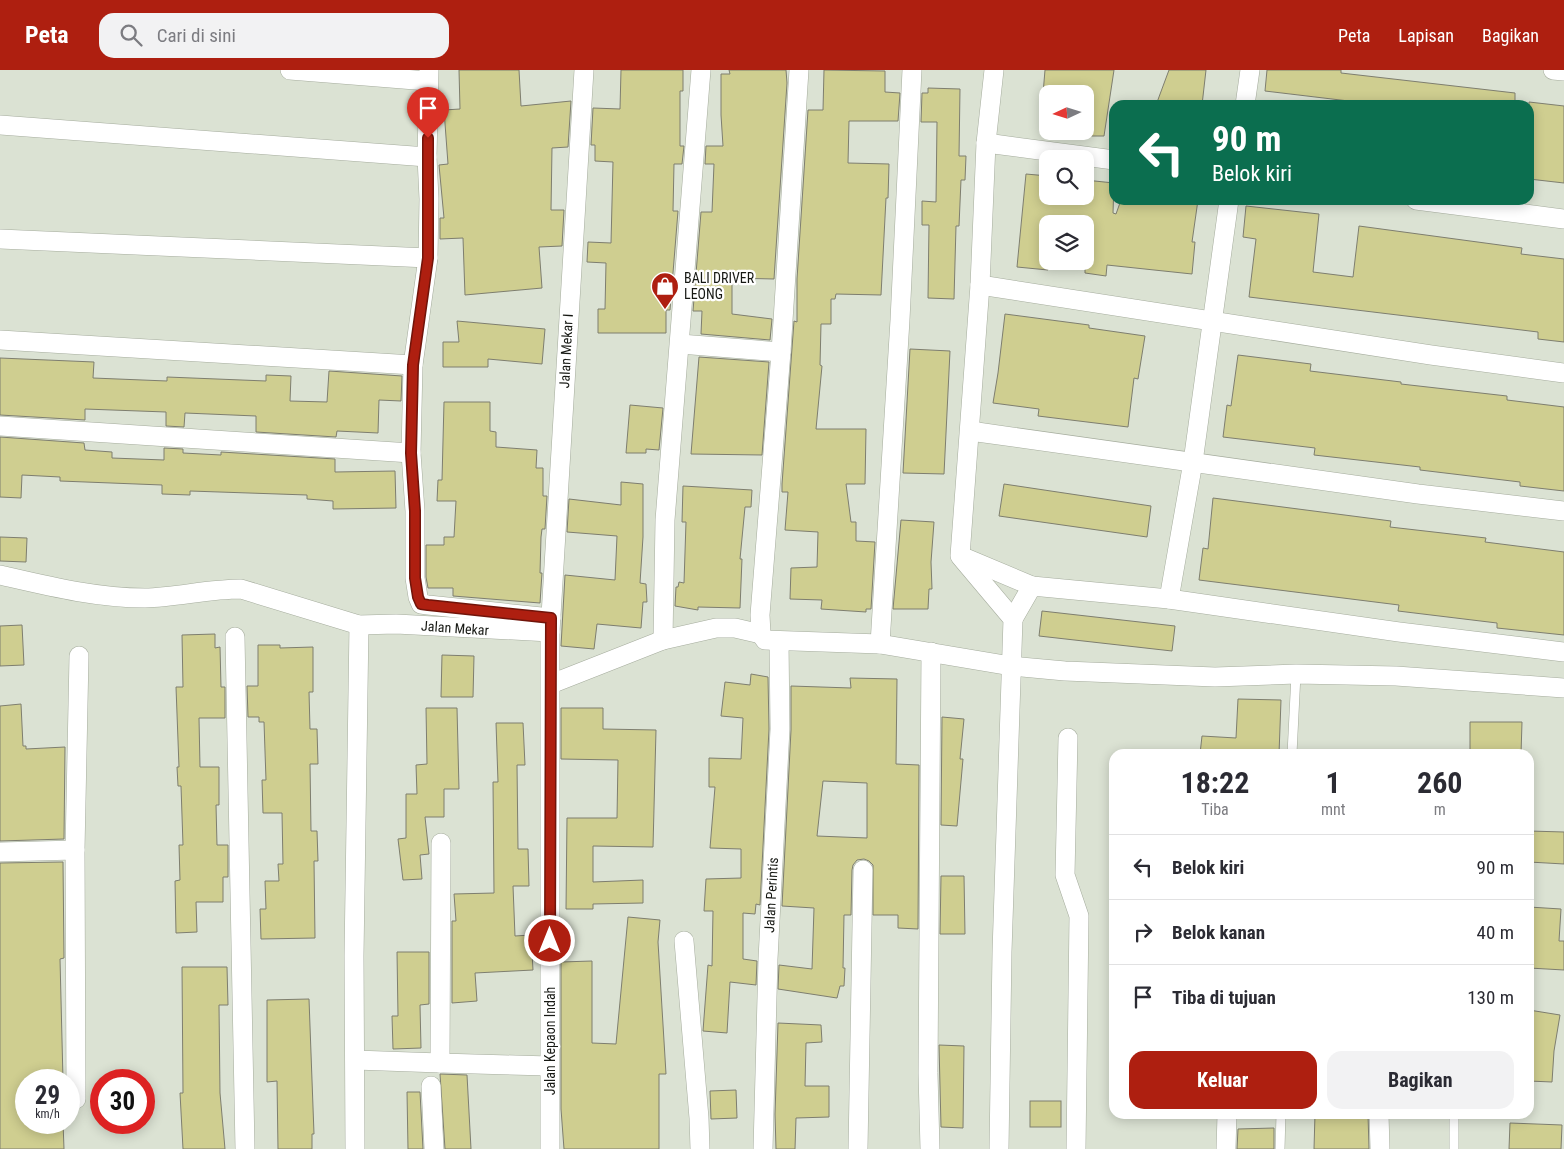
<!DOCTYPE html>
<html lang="id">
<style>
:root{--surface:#fff;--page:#f2f2f3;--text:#2b2b33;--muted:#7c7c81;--line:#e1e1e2;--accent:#ae1f10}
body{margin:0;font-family:"Roboto Condensed",sans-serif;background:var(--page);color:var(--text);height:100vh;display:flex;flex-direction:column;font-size:19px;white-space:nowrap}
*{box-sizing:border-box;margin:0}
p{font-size:16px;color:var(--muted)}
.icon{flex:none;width:28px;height:28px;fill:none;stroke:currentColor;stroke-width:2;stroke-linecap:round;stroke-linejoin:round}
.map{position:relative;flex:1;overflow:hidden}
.details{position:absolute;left:1109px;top:679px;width:425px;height:370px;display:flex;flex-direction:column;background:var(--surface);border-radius:15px;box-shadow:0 2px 12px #0003}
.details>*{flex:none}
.top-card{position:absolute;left:1109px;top:30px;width:425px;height:105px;border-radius:15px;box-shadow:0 2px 12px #0003;background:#0b6e4f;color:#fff;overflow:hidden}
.needle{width:32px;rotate:266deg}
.fabs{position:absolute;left:1039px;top:15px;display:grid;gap:10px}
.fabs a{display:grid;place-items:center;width:55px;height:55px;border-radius:10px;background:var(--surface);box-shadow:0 2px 12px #0003;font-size:25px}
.speed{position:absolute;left:15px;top:999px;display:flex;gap:10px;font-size:25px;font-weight:700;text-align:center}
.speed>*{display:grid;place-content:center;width:65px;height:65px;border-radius:50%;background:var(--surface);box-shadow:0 2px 12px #0003;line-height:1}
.speed small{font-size:12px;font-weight:400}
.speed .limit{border:8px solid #d22;background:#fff;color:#111}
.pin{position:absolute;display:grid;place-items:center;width:42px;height:42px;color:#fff;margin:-51px -21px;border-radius:50% 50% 50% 0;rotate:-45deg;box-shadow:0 0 5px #0007}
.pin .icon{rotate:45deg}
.me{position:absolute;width:55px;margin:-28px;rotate:0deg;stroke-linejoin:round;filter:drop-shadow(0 0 4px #0008)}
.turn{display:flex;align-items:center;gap:18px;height:105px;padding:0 20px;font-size:22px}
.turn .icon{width:65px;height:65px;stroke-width:2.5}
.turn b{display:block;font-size:35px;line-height:42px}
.eta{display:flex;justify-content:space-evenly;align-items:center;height:85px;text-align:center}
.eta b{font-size:30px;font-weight:700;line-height:35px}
.cta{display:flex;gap:10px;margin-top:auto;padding:10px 20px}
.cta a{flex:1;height:58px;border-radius:15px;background:var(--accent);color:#fff;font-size:20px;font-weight:700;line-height:58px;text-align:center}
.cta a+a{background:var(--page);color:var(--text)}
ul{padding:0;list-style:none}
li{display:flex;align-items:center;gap:15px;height:65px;padding:0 20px;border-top:1px solid var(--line)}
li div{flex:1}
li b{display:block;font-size:19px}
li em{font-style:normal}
header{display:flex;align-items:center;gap:30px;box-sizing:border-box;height:70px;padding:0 25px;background:var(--accent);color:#fff}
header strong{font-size:24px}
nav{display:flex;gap:28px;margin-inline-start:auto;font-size:18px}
.search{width:350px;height:45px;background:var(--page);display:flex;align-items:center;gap:12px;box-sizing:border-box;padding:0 18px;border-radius:15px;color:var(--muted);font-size:19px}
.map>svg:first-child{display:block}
.building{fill:#cfce90;stroke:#7e7e6f;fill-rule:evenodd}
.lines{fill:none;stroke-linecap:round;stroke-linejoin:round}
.service-casing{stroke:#a5ac9d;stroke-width:10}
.minor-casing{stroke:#a5ac9d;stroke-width:20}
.service{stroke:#fff;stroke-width:9}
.minor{stroke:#fff;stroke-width:19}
.route-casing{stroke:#71140a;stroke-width:12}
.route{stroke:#ae1f10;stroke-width:9}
.labels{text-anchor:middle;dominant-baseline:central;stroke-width:4.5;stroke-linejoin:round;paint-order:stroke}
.poi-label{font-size:14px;fill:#161813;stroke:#fff;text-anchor:start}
.street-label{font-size:14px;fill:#161813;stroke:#fff}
</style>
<header>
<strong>Peta</strong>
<div class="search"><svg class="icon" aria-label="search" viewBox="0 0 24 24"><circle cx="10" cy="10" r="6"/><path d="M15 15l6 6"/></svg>Cari di sini</div>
<nav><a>Peta</a><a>Lapisan</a><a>Bagikan</a></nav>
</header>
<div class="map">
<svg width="1564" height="1079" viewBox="0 0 1564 1079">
<rect width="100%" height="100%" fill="#dbe2d3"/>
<g class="building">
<path d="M 459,0 L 519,0 L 521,36 L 571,31 L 568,77 L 552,78 L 551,140 L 564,140 L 562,176 L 539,177 L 542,218 L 465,225 L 463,168 L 440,169 L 440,148 L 444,148 L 439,95 L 448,94 L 444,40 L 460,39 Z"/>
<path d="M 621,0 L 683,0 L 683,21 L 680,21 L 680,76 L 684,76 L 682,94 L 674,94 L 673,141 L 678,141 L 670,240 L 666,240 L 666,263 L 598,263 L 598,239 L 605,239 L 606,193 L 587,192 L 588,172 L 611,173 L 613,92 L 595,91 L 595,75 L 591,75 L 593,38 L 620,39 Z"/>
<path d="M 729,0 L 786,0 L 787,13 L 774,209 L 732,208 L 732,244 L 772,249 L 770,270 L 701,264 L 702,241 L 693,241 L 701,142 L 712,142 L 714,94 L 705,94 L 706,76 L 723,76 L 721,45 L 721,4 L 730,4 Z"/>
<path d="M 824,0 L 885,1 L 885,22 L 900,23 L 898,51 L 849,51 L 848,93 L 889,94 L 888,128 L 886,128 L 881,225 L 836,224 L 835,229 L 831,229 L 831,254 L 821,254 L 820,295 L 822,296 L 816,359 L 866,359 L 865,414 L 846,414 L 851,452 L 856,452 L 856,471 L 875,472 L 871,539 L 866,539 L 866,542 L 821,539 L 822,530 L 790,529 L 791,498 L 817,497 L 818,462 L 785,460 L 788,422 L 782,422 L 782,414 L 794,251 L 797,252 L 797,209 L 808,40 L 823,40 Z"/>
<path d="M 1045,0 L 1114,0 L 1104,66 L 1085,66 L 1085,24 L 1043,24 Z"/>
<path d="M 1169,0 L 1206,0 L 1202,35 L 1156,35 Z"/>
<path d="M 1267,0 L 1341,0 L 1341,3 L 1515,23 L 1515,35 L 1356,35 L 1357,32 L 1265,21 Z"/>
<path d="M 928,18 L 960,19 L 959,86 L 966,86 L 965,110 L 961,110 L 959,156 L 956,156 L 954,229 L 928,228 L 929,155 L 922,155 L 922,131 L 936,132 L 937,52 L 921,52 L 922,23 L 928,23 Z"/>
<path d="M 1529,32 L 1564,36 L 1564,113 L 1529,109 Z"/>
<path d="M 1026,104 L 1048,106 L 1048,126 L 1085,126 L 1085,110 L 1114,113 L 1113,143 L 1116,144 L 1121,130 L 1198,130 L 1192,172 L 1195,172 L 1192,204 L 1107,195 L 1106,206 L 1085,203 L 1085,154 L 1048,151 L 1048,200 L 1017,197 Z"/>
<path d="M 1246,136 L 1319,144 L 1313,202 L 1353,207 L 1359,156 L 1522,178 L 1521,184 L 1564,189 L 1564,272 L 1538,269 L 1538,262 L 1249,227 L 1256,169 L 1243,167 Z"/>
<path d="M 1005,244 L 1089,255 L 1089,258 L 1145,266 L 1138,309 L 1134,308 L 1128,357 L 1038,346 L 1039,339 L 993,333 L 998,303 Z"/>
<path d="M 457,251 L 545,259 L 542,294 L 488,289 L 488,297 L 443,297 L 443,272 L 459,272 Z"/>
<path d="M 910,279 L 950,281 L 944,404 L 903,403 Z"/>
<path d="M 1238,285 L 1311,294 L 1310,301 L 1401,312 L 1401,314 L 1507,326 L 1507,330 L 1564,337 L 1564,421 L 1520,416 L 1520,412 L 1420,400 L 1420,397 L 1314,385 L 1315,378 L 1223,367 L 1227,335 L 1231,336 Z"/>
<path d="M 699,287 L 769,292 L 762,385 L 691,384 Z"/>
<path d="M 0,288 L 94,292 L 93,308 L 167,311 L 167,307 L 266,311 L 266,305 L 291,306 L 290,331 L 327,332 L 329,301 L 402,306 L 401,331 L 379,330 L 378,363 L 337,361 L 336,367 L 256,362 L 256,346 L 185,343 L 184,357 L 166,356 L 166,342 L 85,339 L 85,350 L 0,345 Z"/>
<path d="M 444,332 L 490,332 L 490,361 L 496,362 L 496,377 L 537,380 L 536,398 L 543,398 L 543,426 L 547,426 L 545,459 L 542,459 L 541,467 L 540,503 L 542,503 L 540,533 L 453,526 L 453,518 L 428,518 L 426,507 L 426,475 L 444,475 L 444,467 L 454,467 L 456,431 L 437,431 L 438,410 L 442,410 Z"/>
<path d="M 630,335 L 663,338 L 659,380 L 646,379 L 646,383 L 626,383 Z"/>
<path d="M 0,367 L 84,373 L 85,380 L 112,382 L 112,388 L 164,390 L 164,378 L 183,379 L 183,383 L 221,385 L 221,382 L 335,389 L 335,402 L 395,401 L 396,438 L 333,439 L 333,431 L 307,429 L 307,425 L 190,421 L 190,425 L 162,424 L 162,415 L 60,411 L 60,407 L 22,405 L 21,428 L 0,427 Z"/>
<path d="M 621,412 L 643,414 L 643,467 L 640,513 L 646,514 L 647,532 L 643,532 L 641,558 L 597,554 L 594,579 L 561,576 L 565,505 L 615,510 L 617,466 L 567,462 L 569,429 L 621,435 Z"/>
<path d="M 1004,414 L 1151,436 L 1147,467 L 999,446 Z"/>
<path d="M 683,416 L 752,420 L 751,437 L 745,437 L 740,489 L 742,489 L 740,538 L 698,537 L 698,540 L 675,536 L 676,517 L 678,517 L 679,512 L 684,513 L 686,452 L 682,452 Z"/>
<path d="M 1213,428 L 1391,451 L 1390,457 L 1486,468 L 1485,472 L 1564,482 L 1564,565 L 1497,558 L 1497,553 L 1398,541 L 1399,535 L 1199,510 L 1203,478 L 1208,479 Z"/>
<path d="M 901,450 L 934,452 L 931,492 L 932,519 L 929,519 L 928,539 L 893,539 Z"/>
<path d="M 0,467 L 27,468 L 26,492 L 0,491 Z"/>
<path d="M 1042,541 L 1175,556 L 1172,581 L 1039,566 Z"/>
<path d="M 22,555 L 24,595 L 0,596 L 0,556 Z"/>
<path d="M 215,564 L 215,578 L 220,577 L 221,617 L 225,617 L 225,648 L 199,648 L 200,697 L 219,697 L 219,735 L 216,735 L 217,775 L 228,775 L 228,807 L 223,807 L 223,832 L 196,832 L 197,862 L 176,863 L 175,811 L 180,810 L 179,775 L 183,775 L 181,716 L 178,716 L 177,697 L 179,697 L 176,617 L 183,617 L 182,565 Z"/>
<path d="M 258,575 L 280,575 L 280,578 L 313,577 L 313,622 L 309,622 L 310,659 L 317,659 L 318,694 L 310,694 L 311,761 L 317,761 L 318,791 L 314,791 L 315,868 L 261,869 L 260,839 L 266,839 L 265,811 L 279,811 L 278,794 L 283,794 L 282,743 L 263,743 L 262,710 L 266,710 L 264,652 L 259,652 L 259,647 L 248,647 L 247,616 L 258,616 Z"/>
<path d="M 442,585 L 474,586 L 473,627 L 441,627 Z"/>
<path d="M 751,604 L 768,607 L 769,659 L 760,835 L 756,834 L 755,844 L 743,843 L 743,889 L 757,891 L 756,915 L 730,912 L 727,963 L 703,961 L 708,895 L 712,896 L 713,841 L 704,841 L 706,809 L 741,808 L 741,779 L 710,778 L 715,717 L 709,717 L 709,688 L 741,689 L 743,648 L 721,646 L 725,612 L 750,615 Z"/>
<path d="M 850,608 L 897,609 L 896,694 L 919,695 L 918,859 L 898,858 L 898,845 L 873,845 L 873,795 L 869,791 L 864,789 L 857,790 L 853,795 L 852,800 L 851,845 L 844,845 L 843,898 L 845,898 L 844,916 L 840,916 L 837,928 L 778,919 L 779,895 L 812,899 L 814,838 L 782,836 L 791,660 L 791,616 L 851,618 ZM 823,711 L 867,713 L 867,768 L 817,766 Z"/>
<path d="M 1238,629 L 1281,630 L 1279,684 L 1200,684 L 1202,666 L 1236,668 Z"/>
<path d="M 21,634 L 23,676 L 26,676 L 26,679 L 65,677 L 64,769 L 0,771 L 0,636 Z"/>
<path d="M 426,638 L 457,638 L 459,719 L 444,719 L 444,747 L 425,747 L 429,784 L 420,785 L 422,809 L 403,810 L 398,769 L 406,768 L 406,724 L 417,724 L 416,695 L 427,694 Z"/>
<path d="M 561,638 L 603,638 L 603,659 L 656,660 L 653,777 L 593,776 L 593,812 L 643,810 L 643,833 L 593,834 L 593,839 L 566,839 L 567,748 L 617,748 L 618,690 L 561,689 Z"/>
<path d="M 942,647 L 964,649 L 960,689 L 963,689 L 957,756 L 941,755 Z"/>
<path d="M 1470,652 L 1522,652 L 1521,684 L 1470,684 Z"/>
<path d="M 496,653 L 523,653 L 525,695 L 517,695 L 518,779 L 528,779 L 529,816 L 513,816 L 515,866 L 531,865 L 533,900 L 475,903 L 477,931 L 452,933 L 452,851 L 456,851 L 454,824 L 494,823 L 493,712 L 498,712 Z"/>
<path d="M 1529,761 L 1564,762 L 1564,794 L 1529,792 Z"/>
<path d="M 63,792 L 64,888 L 60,889 L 63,1010 L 25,1010 L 26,1052 L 63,1052 L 64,1079 L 0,1079 L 0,793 Z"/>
<path d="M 941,806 L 964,806 L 965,864 L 940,864 Z"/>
<path d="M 1529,837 L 1561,839 L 1559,871 L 1564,871 L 1564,900 L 1529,898 Z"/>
<path d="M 628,847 L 660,850 L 658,872 L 666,1004 L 659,1004 L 659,1079 L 564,1079 L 561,1039 L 561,892 L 592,891 L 592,973 L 616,974 Z"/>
<path d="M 397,882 L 429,882 L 429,934 L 420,935 L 421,978 L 393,979 L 392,946 L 398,946 Z"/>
<path d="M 182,897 L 227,897 L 228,935 L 219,935 L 220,1023 L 225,1079 L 183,1079 L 180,1023 L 183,1023 Z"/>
<path d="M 309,929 L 314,1064 L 312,1064 L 312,1079 L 278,1079 L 277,1011 L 267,1012 L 267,930 Z"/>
<path d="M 1529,940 L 1560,945 L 1554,981 L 1552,1012 L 1529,1011 Z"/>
<path d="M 778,953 L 821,955 L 822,972 L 806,973 L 805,1016 L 829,1016 L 829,1047 L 796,1048 L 795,1079 L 776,1079 L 775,1044 Z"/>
<path d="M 939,975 L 964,976 L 963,1058 L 941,1057 Z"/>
<path d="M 440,1004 L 467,1005 L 471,1079 L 445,1079 Z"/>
<path d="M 736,1020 L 737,1048 L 711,1049 L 710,1021 Z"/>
<path d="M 407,1022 L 420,1022 L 423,1079 L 408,1079 Z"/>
<rect x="1030" y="1031" width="31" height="26"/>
<path d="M 1315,1044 L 1368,1044 L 1369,1079 L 1314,1079 Z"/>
<path d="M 1510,1053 L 1562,1055 L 1561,1079 L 1509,1079 Z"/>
<path d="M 1274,1058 L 1274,1079 L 1237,1079 L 1238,1059 Z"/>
</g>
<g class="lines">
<g class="service-casing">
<g id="service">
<path d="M 1292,684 L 1296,604"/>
<path d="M 1280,1079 L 1281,1044"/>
<path d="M 1454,1079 L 1454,1044"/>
</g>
</g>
<g class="minor-casing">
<g id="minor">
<path d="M 290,0 L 428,11"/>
<path d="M 429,0 L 427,87 L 429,129 L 428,188 L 413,295 L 411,383 L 415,441 L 415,508 L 418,527 L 421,534 L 428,535 L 551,548"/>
<path d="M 799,0 L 781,282 L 760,545 L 761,564 L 765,570 L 880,574 L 1011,596 L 1065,601 L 1215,607 L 1296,604 L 1396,606 L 1564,618"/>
<path d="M 994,0 L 986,73 L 980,215 L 960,486 L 1013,549 L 1002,882 L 999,1079"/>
<path d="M 1553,0 L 1564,1"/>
<path d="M 1245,35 L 1250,0"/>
<path d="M 0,55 L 427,87"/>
<path d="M 986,73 L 1114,90"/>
<path d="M 1229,130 L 1193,392 L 1169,529 L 1399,562 L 1564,582"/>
<path d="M 1416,130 L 1564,149"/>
<path d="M 0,169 L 428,188"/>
<path d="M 980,215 L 1431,285 L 1564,303"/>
<path d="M 0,270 L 413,295"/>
<path d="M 680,274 L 781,282"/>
<path d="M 0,356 L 411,383"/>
<path d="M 970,361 L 1418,424 L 1564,441"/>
<path d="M 963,487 L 1032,516"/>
<path d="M 0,505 C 48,516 96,528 145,528 C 177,527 209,519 241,519 L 359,555 L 396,554 L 550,562"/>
<path d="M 1013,549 L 1032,516 L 1169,529"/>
<path d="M 235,567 L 245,1079"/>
<path d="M 663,570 L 665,450 L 701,0"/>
<path d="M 880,574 L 900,250 L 912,0"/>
<path d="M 551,614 L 663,570 L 716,558 L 735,558 L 761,564"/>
<path d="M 1068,668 L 1065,805 L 1079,846 L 1076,1079"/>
<path d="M 441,773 L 440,993 L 549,996"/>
<path d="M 0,782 L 75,780"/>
<path d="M 684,871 L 699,1048 L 700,1079"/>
<path d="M 355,990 L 440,993"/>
<path d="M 431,1016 L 434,1079"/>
<path d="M 76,1029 L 75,780 L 79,586"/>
<path d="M 1379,1044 L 1380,1079"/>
<path d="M 355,1079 L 354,886 L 359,555"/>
<path d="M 550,1079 L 550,562 L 584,0"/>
<path d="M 763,1079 L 768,889 L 780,659 L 779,571"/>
<path d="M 858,1079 L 863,800"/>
<path d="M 930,1079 L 928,1003 L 931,582"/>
<path d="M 1226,1079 L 1227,1044"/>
</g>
</g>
<use href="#service" class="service"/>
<use href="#minor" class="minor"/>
</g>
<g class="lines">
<g class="route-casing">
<path id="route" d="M 428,68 L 428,188 L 413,295 L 411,383 L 415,441 L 415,508 L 418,527 L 421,534 L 428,535 L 551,548 L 550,871"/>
</g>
<use href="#route" class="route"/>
</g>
<defs>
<g id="shop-pin" transform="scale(1.4375)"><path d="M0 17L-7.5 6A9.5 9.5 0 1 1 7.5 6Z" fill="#ae1f10" stroke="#fff"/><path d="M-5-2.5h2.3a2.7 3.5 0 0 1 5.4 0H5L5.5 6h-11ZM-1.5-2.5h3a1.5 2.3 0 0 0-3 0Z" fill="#fff"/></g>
</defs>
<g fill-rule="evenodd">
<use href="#shop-pin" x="665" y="216"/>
</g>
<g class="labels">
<g class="poi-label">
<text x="684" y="208">BALI DRIVER<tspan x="684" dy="16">LEONG</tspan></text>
</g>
<g class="street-label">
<text transform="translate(566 281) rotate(-87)">Jalan Mekar I</text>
<text transform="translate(455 558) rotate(4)">Jalan Mekar</text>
<text transform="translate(771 825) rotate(-87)">Jalan Perintis</text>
<text transform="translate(550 971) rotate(-90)">Jalan Kepaon Indah</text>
</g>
</g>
</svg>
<div class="fabs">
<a><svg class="needle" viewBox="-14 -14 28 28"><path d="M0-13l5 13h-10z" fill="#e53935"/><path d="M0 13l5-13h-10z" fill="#7c7c81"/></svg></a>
<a><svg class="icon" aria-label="search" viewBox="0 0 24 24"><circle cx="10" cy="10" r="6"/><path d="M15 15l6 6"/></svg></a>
<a><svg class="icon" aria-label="layers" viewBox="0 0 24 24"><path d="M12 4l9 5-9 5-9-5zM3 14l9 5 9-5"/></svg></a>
</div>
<div class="speed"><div>29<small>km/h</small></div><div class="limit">30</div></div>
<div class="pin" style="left:428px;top:68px;background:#d93025"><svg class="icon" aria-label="arrive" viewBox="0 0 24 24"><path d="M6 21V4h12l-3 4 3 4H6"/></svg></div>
<svg class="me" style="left:550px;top:871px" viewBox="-20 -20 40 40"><circle r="17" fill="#ae1f10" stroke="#fff" stroke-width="3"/><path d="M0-11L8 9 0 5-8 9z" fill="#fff"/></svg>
<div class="top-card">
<div class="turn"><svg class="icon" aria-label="left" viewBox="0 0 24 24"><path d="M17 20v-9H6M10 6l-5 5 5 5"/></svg><div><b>90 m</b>Belok kiri</div></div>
</div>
<section class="details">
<div class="eta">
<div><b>18:22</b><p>Tiba</p></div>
<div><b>1</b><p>mnt</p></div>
<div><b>260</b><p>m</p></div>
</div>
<ul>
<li><svg class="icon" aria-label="left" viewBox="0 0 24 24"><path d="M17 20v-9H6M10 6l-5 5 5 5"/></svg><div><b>Belok kiri</b></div><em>90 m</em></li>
<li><svg class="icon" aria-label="right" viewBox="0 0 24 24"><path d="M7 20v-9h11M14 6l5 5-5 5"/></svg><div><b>Belok kanan</b></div><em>40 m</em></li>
<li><svg class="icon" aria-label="arrive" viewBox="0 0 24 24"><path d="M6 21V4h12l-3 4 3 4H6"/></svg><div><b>Tiba di tujuan</b></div><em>130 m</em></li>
</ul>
<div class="cta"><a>Keluar</a><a>Bagikan</a></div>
</section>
</div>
